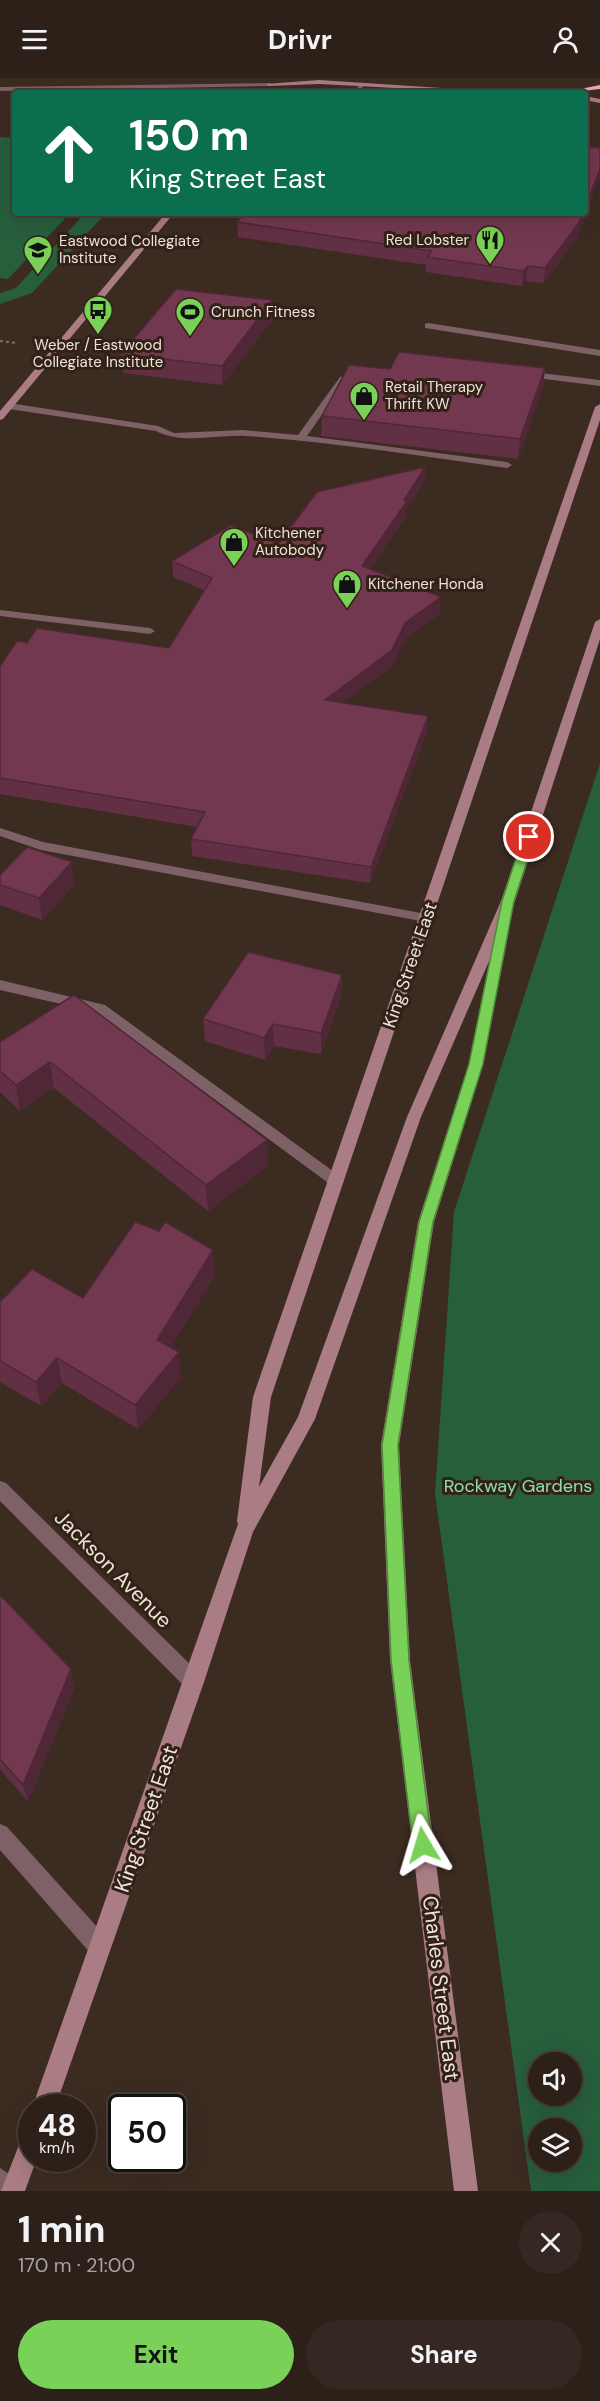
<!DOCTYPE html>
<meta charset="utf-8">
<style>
:root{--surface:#2d2019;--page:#352822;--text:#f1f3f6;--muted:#a7a3a2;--line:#483e38;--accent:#7ad157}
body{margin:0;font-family:"DM Sans",sans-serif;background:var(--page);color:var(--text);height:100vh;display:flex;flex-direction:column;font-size:22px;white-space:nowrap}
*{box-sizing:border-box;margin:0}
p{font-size:20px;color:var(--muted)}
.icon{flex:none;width:33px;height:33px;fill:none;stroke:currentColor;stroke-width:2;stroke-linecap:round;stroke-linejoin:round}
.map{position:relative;height:2113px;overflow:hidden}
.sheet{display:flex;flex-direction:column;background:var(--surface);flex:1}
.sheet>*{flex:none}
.guide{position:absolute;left:12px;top:12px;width:576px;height:126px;border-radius:6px;box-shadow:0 6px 24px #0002,0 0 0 2px var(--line);background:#0b6e4f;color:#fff;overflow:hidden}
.buttons{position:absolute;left:528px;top:1974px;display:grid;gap:12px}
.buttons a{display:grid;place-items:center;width:54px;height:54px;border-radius:50%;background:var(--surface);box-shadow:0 6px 24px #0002,0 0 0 2px var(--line);font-size:30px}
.speed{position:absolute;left:18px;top:2016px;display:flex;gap:12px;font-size:30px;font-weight:700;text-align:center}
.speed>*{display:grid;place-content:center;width:78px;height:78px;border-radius:50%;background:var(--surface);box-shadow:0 6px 24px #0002,0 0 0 2px var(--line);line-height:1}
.speed small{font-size:15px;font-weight:400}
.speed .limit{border:3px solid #111;border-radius:9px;background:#fff;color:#111}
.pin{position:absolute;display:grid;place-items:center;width:51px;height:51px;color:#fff;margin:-26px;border:3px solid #fff;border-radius:50%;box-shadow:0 2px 6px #0007}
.me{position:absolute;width:66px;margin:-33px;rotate:353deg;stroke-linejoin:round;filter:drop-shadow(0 0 4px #0008)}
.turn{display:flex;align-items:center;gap:21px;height:126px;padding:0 18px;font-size:27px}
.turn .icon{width:78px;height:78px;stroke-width:2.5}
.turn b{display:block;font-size:42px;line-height:51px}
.round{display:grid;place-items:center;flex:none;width:63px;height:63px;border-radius:32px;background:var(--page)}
.head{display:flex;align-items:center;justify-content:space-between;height:102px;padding:0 18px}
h1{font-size:36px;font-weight:700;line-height:45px}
.primary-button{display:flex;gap:12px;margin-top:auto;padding:12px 18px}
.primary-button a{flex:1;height:69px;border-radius:36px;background:var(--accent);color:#111;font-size:24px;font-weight:700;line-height:69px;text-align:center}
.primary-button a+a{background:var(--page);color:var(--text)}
header{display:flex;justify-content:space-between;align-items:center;height:78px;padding:0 18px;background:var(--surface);font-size:27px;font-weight:700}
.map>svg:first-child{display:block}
.green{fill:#275e3c;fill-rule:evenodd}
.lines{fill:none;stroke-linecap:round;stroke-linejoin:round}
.path{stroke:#7d6e65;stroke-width:2;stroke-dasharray:3 3;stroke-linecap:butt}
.lane{fill:#7e6166;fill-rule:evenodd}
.street{fill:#7e6166;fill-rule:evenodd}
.secondary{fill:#aa7c84;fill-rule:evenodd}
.highway{fill:#eba4b0;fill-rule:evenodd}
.wall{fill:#623044}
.shaded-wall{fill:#502737}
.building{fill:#72384f;stroke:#502737;stroke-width:1.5}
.route{fill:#7ad157;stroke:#4f8839;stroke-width:1.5}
.labels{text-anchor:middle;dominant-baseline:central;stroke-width:6;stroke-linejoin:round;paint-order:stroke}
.far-poi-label{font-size:15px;fill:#eee2dc;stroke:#322117;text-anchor:start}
.street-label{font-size:18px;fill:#eee2dc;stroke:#322117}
.park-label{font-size:18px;fill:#8ae0a8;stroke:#322117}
.near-street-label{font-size:21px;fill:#eee2dc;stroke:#322117}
</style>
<header><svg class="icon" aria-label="menu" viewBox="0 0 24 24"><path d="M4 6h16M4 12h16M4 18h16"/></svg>Drivr<svg class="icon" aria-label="person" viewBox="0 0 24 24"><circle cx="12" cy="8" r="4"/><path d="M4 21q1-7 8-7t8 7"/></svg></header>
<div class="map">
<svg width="600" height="2113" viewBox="0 0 600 2113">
<rect width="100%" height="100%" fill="#3c2b21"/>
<g class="green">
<path d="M 0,59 L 15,60 L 15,135 L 70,135 L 8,201 L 0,200 Z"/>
<path d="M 85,135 L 106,135 L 32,215 L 0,226 L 0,215 L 16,210 Z"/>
<path d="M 600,685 L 600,2113 L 531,2113 L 435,1416 L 454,1134 ZM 572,1984 L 572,2018 L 538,2018 L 538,1984 ZM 572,2050 L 572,2084 L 538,2084 L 538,2050 Z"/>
</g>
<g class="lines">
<path class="path" d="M 0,263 L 17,265"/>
<g class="lane">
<path d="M 361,5 L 364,7 L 359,15 L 353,15 Z"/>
<path d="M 428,245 L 600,272 L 600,278 L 425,250 L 425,246 Z"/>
<path d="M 524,293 L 600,302 L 600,308 L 521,298 L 521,294 Z"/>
<path d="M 343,298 L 355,302 L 345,304 L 307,358 L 507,384 L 512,387 L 507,390 C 420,378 333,364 246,358 C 216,356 183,367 156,353 L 9,331 L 4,328 L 9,325 L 158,348 L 174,355 L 243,352 L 298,357 L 340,299 Z"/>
<path d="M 0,532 L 150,550 L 155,553 L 150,556 L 0,538 Z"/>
<path d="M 0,750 L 43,764 L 426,836 L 433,840 L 426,844 L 41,772 L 0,758 Z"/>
<path d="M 0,902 L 105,927 L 341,1099 L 344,1103 L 341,1107 L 331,1107 L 96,934 L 0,912 Z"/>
<path d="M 0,1746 L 7,1749 L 108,1861 L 111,1869 L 108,1877 L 100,1880 L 92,1877 L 0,1772 Z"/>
<path d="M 0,2090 L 22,2104 L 25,2113 L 0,2113 Z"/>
</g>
<g class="street">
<path d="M 271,5 L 269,8 L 0,13 L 0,9 Z"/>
<path d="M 0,1403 L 6,1405 L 201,1597 L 204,1604 L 201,1611 L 194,1613 L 187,1611 L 0,1423 Z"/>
</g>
<g class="secondary">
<path d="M 319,2 L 488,13 L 491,15 L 319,6 L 269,8 L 266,6 Z"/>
<path d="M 585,18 L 600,21 L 600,25 L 585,22 Z"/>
<path d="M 166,135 L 174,135 L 3,341 L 0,342 L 0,333 Z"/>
<path d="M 600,326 L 600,342 L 271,1319 L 259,1409 L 298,1339 L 407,1039 L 501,823 L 595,544 L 600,541 L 600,561 L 515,823 L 504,848 L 509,852 L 483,986 L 434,1144 L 399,1367 L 410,1582 L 478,2113 L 454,2113 L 390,1582 L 381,1367 L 418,1144 L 469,986 L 490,881 L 421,1039 L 315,1341 L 253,1454 L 204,1604 L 55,2030 L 32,2030 L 238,1446 L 237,1443 L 253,1319 L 595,329 Z"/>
<path d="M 32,2051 L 32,2080 L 37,2080 L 25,2113 L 1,2113 L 24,2054 Z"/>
</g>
<path class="highway" d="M 600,7 L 600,11 L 566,15 L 570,13 Z"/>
</g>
<g class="wall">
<path d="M 237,144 L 577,160 L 544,205 L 526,203 L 522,208 L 426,194 L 426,187 L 238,159 Z"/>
<path d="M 273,241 L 222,307 L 123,295 L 121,276 Z"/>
<path d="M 545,290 L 543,309 L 518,381 L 321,358 L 322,338 L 390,291 Z"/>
<path d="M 425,389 L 424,404 L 406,432 L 406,438 L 370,491 L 440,535 L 405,561 L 392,588 L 342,625 L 427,654 L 370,805 L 192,778 L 191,761 L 197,749 L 0,716 L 0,588 L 169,570 L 204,512 L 173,499 L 172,483 L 278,466 Z"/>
<path d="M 0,797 L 75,806 L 42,842 L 0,827 Z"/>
<path d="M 342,897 L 341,919 L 321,976 L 274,968 L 265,982 L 205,963 L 203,941 Z"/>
<path d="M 0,964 L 267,1062 L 268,1088 L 208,1133 L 54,1010 L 20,1033 L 0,1014 Z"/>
<path d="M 215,1197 L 171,1269 L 181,1299 L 138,1351 L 62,1305 L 41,1328 L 0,1304 L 0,1224 L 83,1220 Z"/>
<path d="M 0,1517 L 75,1609 L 28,1724 L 0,1691 Z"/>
</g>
<g class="shaded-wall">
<path d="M 600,91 L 600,100 L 577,160 L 544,205 L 545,190 L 583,135 L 585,135 L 585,129 Z"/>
<path d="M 528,188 L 526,203 L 522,208 L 523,193 Z"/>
<path d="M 272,222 L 273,241 L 222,307 L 222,288 Z"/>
<path d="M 545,290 L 543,309 L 518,381 L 520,361 Z"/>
<path d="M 425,389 L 424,404 L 406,432 L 406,438 L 362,503 L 362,488 Z"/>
<path d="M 441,519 L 440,535 L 405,561 L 392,588 L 325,638 L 325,622 L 405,545 Z"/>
<path d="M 428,638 L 427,654 L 370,805 L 371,789 Z"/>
<path d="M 72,784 L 75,806 L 42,842 L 39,820 Z"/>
<path d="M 342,897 L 341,919 L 321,976 L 321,955 Z"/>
<path d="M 273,946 L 274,968 L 265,982 L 264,960 Z"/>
<path d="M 50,984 L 54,1010 L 20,1033 L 16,1007 Z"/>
<path d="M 267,1062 L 268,1088 L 208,1133 L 206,1107 Z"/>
<path d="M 213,1172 L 215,1197 L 160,1287 L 157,1262 Z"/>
<path d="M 179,1274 L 181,1299 L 138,1351 L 135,1327 Z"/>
<path d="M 57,1280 L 62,1305 L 41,1328 L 36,1304 Z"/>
<path d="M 71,1591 L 75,1609 L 28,1724 L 23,1707 Z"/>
</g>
<g class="building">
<path d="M 585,69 L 600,70 L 600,91 L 585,129 Z"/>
<path d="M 245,135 L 583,135 L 578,146 L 545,190 L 528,188 L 523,193 L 427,179 L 432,173 L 237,144 Z"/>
<path d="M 176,211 L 272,222 L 222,288 L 121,276 Z"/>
<path d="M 399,274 L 545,290 L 520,361 L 322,338 L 349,287 L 390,291 Z"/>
<path d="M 425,389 L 404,422 L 407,423 L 362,488 L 441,519 L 405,545 L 392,572 L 325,622 L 428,638 L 371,789 L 191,761 L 205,734 L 0,700 L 0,588 L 17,563 L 27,565 L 37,550 L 169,570 L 212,500 L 172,483 L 231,447 L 278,466 L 317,414 Z"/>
<path d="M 27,769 L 72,784 L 39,820 L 0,807 L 0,797 Z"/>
<path d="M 248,874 L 342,897 L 321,955 L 273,946 L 264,960 L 203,941 Z"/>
<path d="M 74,917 L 267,1062 L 206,1107 L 50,984 L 16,1007 L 0,993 L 0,964 Z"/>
<path d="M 135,1144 L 159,1153 L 165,1144 L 213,1172 L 157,1262 L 179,1274 L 135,1327 L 57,1280 L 36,1304 L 0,1283 L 0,1224 L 32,1191 L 83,1220 Z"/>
<path d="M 0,1517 L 71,1591 L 23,1707 L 0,1681 Z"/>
</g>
<path class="route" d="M 529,755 L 535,759 L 514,823 L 483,986 L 433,1144 L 398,1367 L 409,1582 L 432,1767 L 429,1773 L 423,1776 L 416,1773 L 413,1767 L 391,1582 L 382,1367 L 419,1144 L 469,986 L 502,823 L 523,759 Z"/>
<defs>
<g id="restaurant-pin" transform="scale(1.5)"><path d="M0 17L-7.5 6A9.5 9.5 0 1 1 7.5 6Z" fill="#7ad157" stroke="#322117"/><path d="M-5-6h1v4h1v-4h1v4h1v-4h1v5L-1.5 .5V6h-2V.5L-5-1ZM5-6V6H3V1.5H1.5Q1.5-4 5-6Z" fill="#111"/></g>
<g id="school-pin" transform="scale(1.5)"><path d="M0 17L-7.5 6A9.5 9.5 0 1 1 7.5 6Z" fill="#7ad157" stroke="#322117"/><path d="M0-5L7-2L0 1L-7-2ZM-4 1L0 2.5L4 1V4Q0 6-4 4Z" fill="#111"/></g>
<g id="bus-pin" transform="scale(1.5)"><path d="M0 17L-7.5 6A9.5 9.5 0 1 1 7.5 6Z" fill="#7ad157" stroke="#322117"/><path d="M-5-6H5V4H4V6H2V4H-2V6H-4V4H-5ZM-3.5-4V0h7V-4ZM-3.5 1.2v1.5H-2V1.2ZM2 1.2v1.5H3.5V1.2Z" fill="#111"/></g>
<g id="stadium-pin" transform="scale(1.5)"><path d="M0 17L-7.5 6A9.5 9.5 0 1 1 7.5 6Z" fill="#7ad157" stroke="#322117"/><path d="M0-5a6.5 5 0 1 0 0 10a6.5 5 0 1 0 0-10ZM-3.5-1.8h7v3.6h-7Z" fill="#111"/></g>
<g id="shop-pin" transform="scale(1.5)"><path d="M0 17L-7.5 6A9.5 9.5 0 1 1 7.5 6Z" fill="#7ad157" stroke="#322117"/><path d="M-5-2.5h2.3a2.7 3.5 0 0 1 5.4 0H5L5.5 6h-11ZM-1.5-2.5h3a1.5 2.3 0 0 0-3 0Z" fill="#111"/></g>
</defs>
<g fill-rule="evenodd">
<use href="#restaurant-pin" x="490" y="162"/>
<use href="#school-pin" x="38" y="172"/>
<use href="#bus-pin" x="98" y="232"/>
<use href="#stadium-pin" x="190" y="234"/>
<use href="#shop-pin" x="364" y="318"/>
<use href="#shop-pin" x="234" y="464"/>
<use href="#shop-pin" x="347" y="506"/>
</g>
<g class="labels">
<g class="far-poi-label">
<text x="469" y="162" text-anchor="end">Red Lobster</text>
<text x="59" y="163">Eastwood Collegiate<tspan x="59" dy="17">Institute</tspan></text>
<text x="211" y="234">Crunch Fitness</text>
<text x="98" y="267" text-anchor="middle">Weber / Eastwood<tspan x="98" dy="17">Collegiate Institute</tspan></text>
<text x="385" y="309">Retail Therapy<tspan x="385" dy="17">Thrift KW</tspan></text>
<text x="255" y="455">Kitchener<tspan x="255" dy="17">Autobody</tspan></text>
<text x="368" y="506">Kitchener Honda</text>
</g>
<g class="street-label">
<text transform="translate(410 887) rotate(-71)">King Street East</text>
</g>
<g class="park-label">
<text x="518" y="1408">Rockway Gardens</text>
</g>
<g class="near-street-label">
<text transform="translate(113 1491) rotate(45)">Jackson Avenue</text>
<text transform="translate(146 1741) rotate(-71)">King Street East</text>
<text transform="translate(441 1910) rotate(83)">Charles Street East</text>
</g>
</g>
</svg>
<div class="buttons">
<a><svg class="icon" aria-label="sound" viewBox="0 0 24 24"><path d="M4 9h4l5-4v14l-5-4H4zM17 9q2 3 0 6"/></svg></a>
<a><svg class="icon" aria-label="layers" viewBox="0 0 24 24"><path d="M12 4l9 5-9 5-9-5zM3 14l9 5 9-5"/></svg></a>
</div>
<div class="speed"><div>48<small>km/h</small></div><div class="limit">50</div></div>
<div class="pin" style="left:529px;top:759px;background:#d93025"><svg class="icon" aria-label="arrive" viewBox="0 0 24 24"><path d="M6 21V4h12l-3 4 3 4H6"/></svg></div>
<svg class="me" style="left:423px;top:1767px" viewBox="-20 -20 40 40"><path d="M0-17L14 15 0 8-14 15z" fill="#7ad157" stroke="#fff" stroke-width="4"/></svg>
<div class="guide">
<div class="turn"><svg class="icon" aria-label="ahead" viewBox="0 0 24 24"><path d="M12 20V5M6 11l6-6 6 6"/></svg><div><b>150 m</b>King Street East</div></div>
</div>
</div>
<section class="sheet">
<div class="head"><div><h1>1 min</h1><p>170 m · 21:00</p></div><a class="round"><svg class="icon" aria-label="close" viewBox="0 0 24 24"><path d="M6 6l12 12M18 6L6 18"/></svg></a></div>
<div class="primary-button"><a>Exit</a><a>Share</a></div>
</section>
